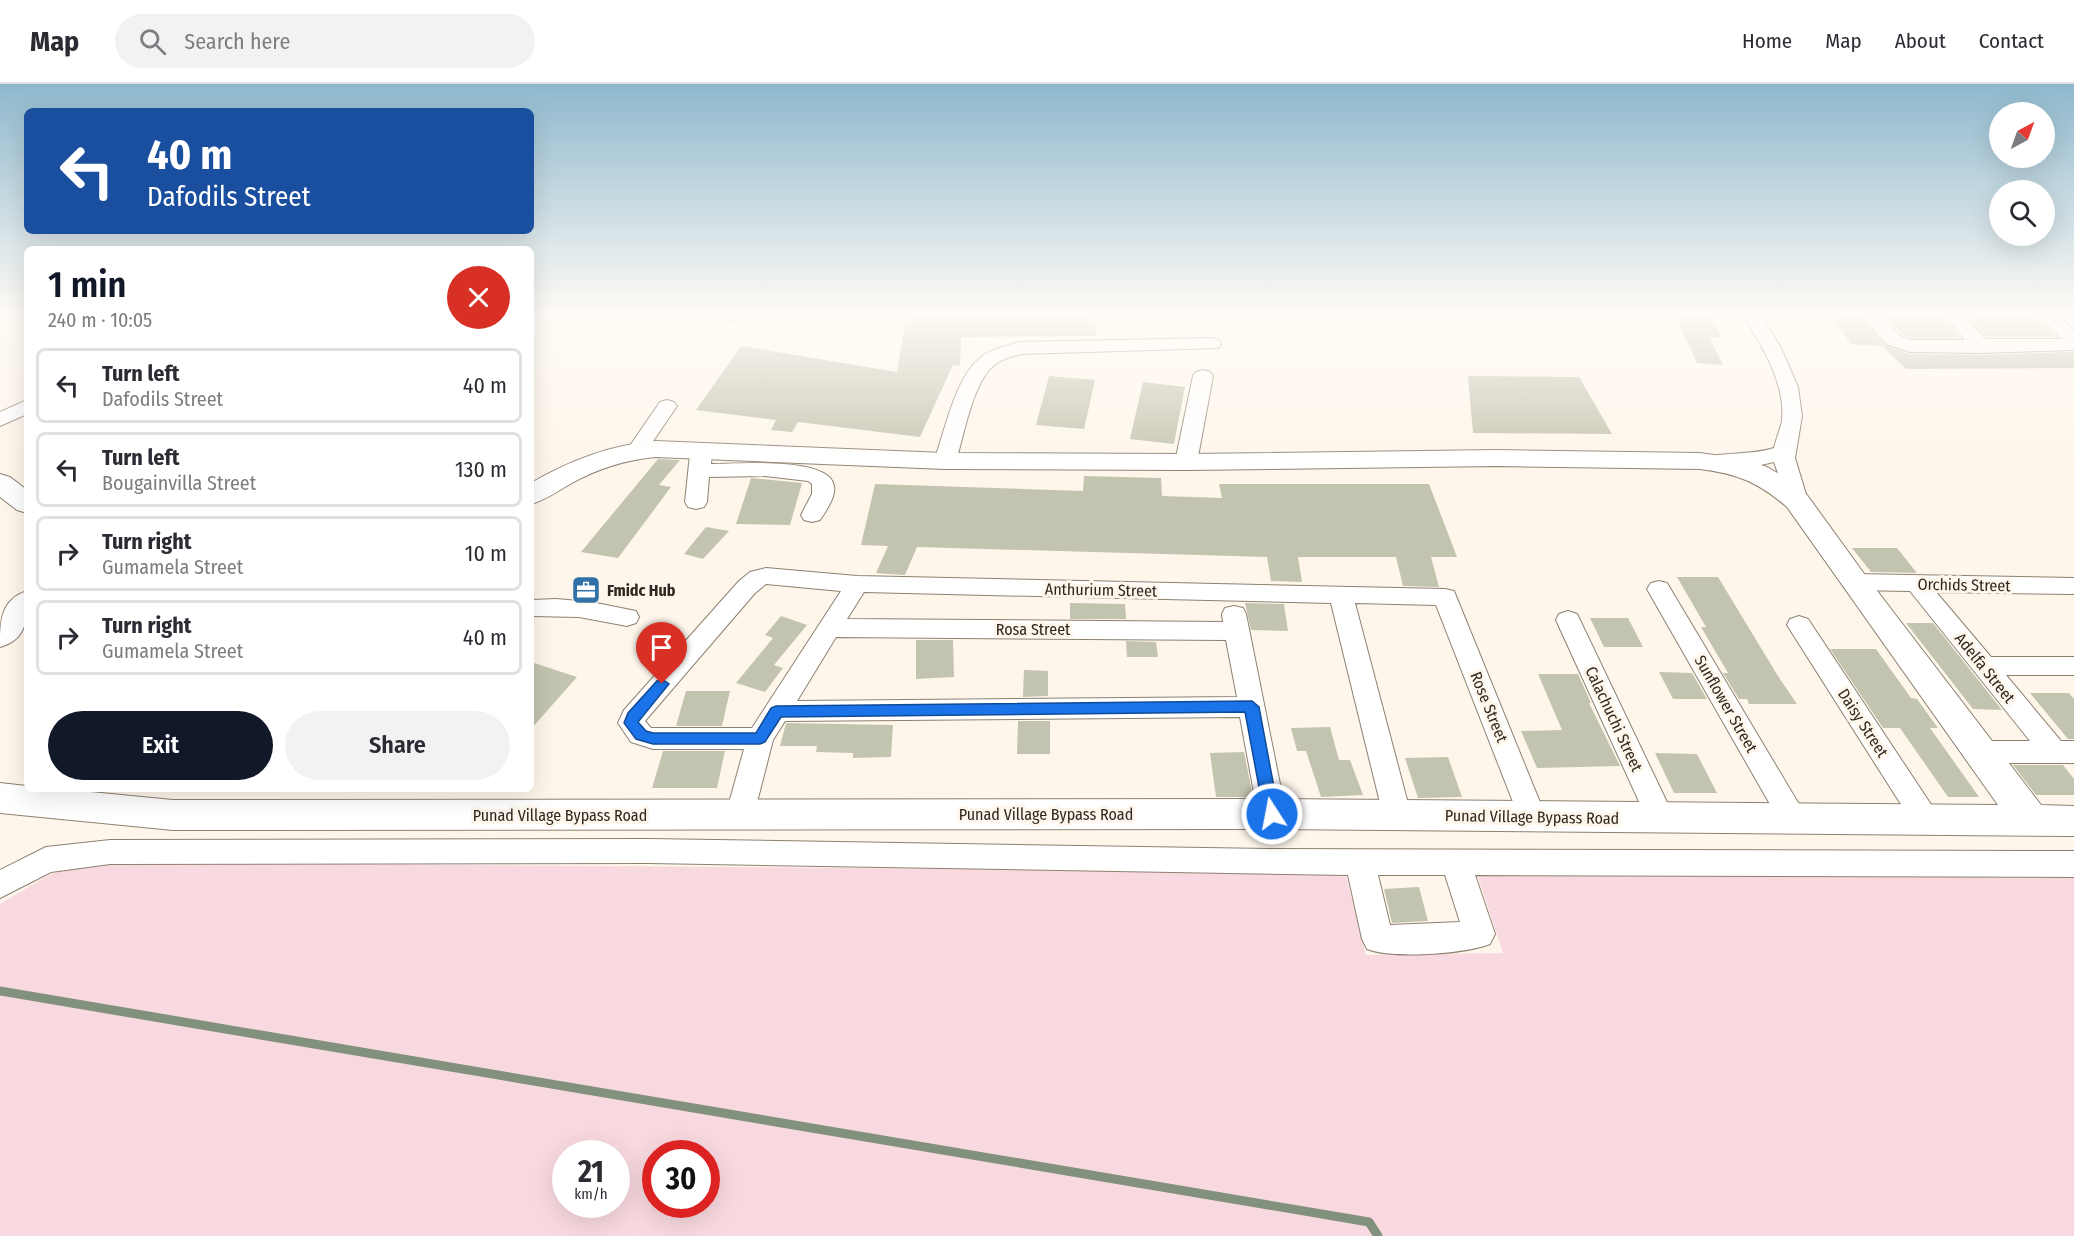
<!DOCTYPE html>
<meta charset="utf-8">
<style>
:root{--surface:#fff;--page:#f2f2f3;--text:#2b2b33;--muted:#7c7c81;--line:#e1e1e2;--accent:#111827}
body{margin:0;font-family:"Fira Sans Condensed",sans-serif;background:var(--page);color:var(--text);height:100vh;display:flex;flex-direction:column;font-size:22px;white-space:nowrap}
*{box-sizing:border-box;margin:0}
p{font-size:20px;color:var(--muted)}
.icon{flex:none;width:33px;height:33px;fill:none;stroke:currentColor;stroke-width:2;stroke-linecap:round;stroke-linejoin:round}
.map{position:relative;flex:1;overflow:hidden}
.details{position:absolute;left:24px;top:162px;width:510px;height:546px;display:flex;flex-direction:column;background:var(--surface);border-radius:9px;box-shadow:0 6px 24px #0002}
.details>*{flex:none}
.guide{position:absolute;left:24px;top:24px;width:510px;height:126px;border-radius:9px;box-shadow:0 6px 24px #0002;background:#1a4fa0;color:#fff;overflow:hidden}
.needle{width:39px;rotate:41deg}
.buttons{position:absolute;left:1989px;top:18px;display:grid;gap:12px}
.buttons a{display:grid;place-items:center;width:66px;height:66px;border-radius:50%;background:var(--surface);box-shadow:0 6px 24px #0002;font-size:30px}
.speed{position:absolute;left:552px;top:1056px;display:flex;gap:12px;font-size:30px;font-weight:700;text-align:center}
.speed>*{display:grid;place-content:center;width:78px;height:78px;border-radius:50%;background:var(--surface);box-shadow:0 6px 24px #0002;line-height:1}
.speed small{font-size:15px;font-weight:400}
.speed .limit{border:9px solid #d22;background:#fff;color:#111}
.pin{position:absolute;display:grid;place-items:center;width:51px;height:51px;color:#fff;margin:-62px -26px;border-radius:50% 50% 50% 0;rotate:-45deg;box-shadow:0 0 6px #0007}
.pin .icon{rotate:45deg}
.me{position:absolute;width:66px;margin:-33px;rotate:349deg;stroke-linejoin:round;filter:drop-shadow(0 0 4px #0008)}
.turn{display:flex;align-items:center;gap:21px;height:126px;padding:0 24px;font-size:27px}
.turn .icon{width:78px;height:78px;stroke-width:2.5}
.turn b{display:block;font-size:42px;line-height:51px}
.round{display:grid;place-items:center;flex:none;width:63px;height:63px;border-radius:32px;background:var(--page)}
.overview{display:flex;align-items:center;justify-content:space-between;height:102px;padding:0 24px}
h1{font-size:36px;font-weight:600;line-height:45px;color:var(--accent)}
.action{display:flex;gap:12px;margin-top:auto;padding:12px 24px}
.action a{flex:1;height:69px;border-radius:36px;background:var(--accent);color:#fff;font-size:24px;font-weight:600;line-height:69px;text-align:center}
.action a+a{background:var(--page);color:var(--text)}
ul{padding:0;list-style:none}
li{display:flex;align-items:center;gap:18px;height:75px;margin:0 12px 9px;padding:0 12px;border:3px solid var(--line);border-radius:9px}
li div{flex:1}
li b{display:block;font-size:22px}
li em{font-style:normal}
header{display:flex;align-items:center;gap:36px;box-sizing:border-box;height:84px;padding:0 30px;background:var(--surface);border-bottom:2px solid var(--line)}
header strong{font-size:28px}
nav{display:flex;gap:33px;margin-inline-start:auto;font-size:21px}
.search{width:420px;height:54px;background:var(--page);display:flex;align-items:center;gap:15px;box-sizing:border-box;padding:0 21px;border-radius:33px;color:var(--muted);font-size:22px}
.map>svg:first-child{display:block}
.green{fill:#f8d9df;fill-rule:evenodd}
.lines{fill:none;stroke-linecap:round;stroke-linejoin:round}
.stream{stroke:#82917d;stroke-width:9}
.building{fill:#c3c4b0}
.minor-casing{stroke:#8d8071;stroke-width:2}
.major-casing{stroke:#8d8071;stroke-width:2}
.minor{fill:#fff;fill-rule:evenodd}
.major{fill:#fff;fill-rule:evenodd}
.route{fill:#1a73e8;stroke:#114b97;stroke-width:1.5}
.labels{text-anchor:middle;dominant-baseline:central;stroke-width:6;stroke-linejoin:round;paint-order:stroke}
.street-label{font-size:16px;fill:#2d2821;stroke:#fef6eb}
.poi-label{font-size:16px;font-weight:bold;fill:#2d2821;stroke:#fef6eb;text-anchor:start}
</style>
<header>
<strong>Map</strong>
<div class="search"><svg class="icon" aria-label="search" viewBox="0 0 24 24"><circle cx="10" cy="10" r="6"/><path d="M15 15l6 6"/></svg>Search here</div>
<nav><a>Home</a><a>Map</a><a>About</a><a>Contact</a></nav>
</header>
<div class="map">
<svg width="2074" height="1152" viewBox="0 0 2074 1152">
<rect width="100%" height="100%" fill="#fef6eb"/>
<path class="green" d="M 105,778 L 1345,788 L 1366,871 L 1503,869 L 1476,787 L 2074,789 L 2074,1152 L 0,1152 L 0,820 L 47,792 L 72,782 ZM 566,1070 L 616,1070 L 616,1120 L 566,1120 ZM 656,1070 L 706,1070 L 706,1120 L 656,1120 Z"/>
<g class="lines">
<path class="stream" d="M 0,907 L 1369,1138 L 1378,1152"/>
</g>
<g class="building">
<path d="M 907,227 L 1093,227 L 1097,252 L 961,253 L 960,282 L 953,281 L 920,353 L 798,338 L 792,348 L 771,346 L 776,336 L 696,326 L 741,262 L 897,288 Z"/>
<path d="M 1673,227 L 1708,227 L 1722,254 L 1709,253 L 1723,281 L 1697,279 Z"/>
<path d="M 1827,227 L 1856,227 L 1884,261 L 1909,270 L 1982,271 L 2074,268 L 2074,284 L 1906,285 L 1882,262 L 1851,260 Z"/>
<path d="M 1880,227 L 1939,227 L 1960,254 L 1912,254 L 1901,250 Z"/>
<path d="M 1963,227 L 2033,227 L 2056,253 L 1986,253 Z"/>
<path d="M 1049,292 L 1095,296 L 1084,345 L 1036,341 Z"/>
<path d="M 1468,292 L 1579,293 L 1612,350 L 1473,349 Z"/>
<path d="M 1143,298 L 1185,303 L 1174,360 L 1130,355 Z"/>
<path d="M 658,375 L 680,376 L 659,401 L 671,403 L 618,474 L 581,468 Z"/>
<path d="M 1084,392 L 1161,394 L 1162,412 L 1222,414 L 1219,400 L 1429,400 L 1457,473 L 1431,473 L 1439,503 L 1403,502 L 1396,473 L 1298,473 L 1302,498 L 1271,497 L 1267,473 L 917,463 L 905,491 L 888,490 L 876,489 L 888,462 L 861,461 L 875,400 L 1083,407 Z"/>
<path d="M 751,394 L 802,399 L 790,441 L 736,440 Z"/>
<path d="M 706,443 L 729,447 L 703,475 L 684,470 Z"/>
<path d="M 1852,464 L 1897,464 L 1917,489 L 1871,488 Z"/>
<path d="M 1677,493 L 1718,493 L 1778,592 L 1797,620 L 1749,620 L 1747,615 L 1739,615 L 1723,589 L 1728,589 L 1701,543 L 1706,543 Z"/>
<path d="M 1070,519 L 1125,520 L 1126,535 L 1070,535 Z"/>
<path d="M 1245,519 L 1284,520 L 1288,547 L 1251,546 Z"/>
<path d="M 781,532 L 807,541 L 774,581 L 783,584 L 765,608 L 736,599 L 773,554 L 765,551 Z"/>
<path d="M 1590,534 L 1628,534 L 1643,563 L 1604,563 Z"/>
<path d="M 1906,539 L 1933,539 L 2002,626 L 1973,625 Z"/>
<path d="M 916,556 L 953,556 L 954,593 L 916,595 Z"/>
<path d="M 1126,557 L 1156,558 L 1158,573 L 1127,573 Z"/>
<path d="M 1830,565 L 1876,565 L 1911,614 L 1917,615 L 1938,644 L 1930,644 L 1979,713 L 1948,713 L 1900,644 L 1883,644 Z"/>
<path d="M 531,578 L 577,593 L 531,645 Z"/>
<path d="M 1024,586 L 1048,587 L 1048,612 L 1023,613 Z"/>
<path d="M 1659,588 L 1692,589 L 1707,615 L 1673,615 Z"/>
<path d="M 1538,590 L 1578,590 L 1591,619 L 1589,619 L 1620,682 L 1537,684 L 1521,647 L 1562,646 Z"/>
<path d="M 686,607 L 730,607 L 722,642 L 676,642 Z"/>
<path d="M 2030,609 L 2069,609 L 2074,615 L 2074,655 L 2068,655 Z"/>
<path d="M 1018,637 L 1050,637 L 1050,670 L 1017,670 Z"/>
<path d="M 786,639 L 893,641 L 891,673 L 853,674 L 853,669 L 816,668 L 817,662 L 780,662 Z"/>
<path d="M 1330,643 L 1339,676 L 1350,676 L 1363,711 L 1321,713 L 1306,667 L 1297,667 L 1291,644 Z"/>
<path d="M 663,667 L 725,667 L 717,704 L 652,704 Z"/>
<path d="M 1244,668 L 1253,713 L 1216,713 L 1210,669 Z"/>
<path d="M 1655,669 L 1697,670 L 1717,709 L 1674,709 Z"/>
<path d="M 1448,673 L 1462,713 L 1418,714 L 1405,674 Z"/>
<path d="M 2013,681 L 2063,681 L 2074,695 L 2074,711 L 2036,711 Z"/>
<path d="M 1419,803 L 1428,837 L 1392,839 L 1384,805 Z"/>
</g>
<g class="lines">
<g class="minor-casing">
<g id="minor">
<path d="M 717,227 L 735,227 L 738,232 L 735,236 L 723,236 Z"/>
<path d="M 1740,227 L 1758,227 L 1781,264 L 1798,303 L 1802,332 L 1795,374 L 1808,417 L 1805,422 L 1797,424 L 1789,422 L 1774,378 C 1755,383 1726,387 1706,383 L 1703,378 L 1706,373 C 1729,368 1752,371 1774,364 C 1776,355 1780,346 1782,337 C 1786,298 1760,258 1740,227 Z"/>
<path d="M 1858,227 L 1877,227 L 1900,252 L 1912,256 L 1965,256 L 1941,227 L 1960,227 L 1985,255 L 2061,255 L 2035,227 L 2054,227 L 2074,247 L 2074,266 L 1982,269 L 1910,268 L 1886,260 Z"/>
<path d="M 1212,254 L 1219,256 L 1221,260 L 1219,264 L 1021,270 C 1010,273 999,276 991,284 C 972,303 964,351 956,377 L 953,382 L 945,383 L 937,382 L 934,377 C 945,347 955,294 980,274 C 990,265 1006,262 1019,258 Z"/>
<path d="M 1203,286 L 1210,288 L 1213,292 L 1197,378 L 1194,383 L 1186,384 L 1178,383 L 1175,378 L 1193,292 L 1196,288 Z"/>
<path d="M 27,316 L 27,330 L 0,342 L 0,328 Z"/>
<path d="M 667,316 L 674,318 L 677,322 L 647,366 L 644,370 L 637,372 L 630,370 L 627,366 L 660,318 Z"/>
<path d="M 701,364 L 708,366 L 712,370 L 711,380 C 734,380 830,372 834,402 C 836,413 826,427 820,436 L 812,438 L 804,436 L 801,431 L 812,410 L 812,400 L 808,397 L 765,392 L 709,393 L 707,418 L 704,423 L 696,425 L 688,423 L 685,418 L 690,370 L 694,366 Z"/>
<path d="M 766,484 L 857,492 L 1445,505 L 1454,507 L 1546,733 L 1542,741 L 1532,745 L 1522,741 L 1436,521 L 1355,519 L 1411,731 L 1407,739 L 1397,743 L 1387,739 L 1383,731 L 1331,519 L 864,508 L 847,535 L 1223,538 L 1222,530 L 1225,524 L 1234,522 L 1243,524 L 1246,530 L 1286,730 L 1282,738 L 1272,742 L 1262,738 L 1258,730 L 1240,633 L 785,637 L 773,656 L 754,730 L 750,738 L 740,742 L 730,738 L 726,730 L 744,665 L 653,665 L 631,658 L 618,639 L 624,626 L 739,497 L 750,488 ZM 766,500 L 841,507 L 752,644 L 651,644 L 645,637 L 755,509 ZM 836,553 L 1226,556 L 1237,613 L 797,617 Z"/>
<path d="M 1854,490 L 2074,494 L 2074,510 L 1936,508 L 1991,573 L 2074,573 L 2074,591 L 2006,591 L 2061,657 L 2074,657 L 2074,679 L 1979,679 L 1969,676 L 1965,668 L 1969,660 L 1979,657 L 2030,657 L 1910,507 L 1854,506 L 1846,504 L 1842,498 L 1846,492 Z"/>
<path d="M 1659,497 L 1667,499 L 1803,727 L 1807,735 L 1803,743 L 1793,747 L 1783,743 L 1647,505 L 1651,499 Z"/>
<path d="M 556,515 L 591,518 L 636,527 L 639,533 L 636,539 L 627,542 L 579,533 L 531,532 L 531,516 Z"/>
<path d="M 1568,527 L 1577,530 L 1580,536 L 1675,735 L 1671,743 L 1661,747 L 1651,743 L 1647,735 L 1556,536 L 1559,530 Z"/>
<path d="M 1799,532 L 1808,535 L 1936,728 L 1940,736 L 1936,744 L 1926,748 L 1916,744 L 1787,541 L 1790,535 Z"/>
<path d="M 649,755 L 1268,765 L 2074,767 L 2074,793 L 1475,791 L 1495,850 L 1490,860 C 1464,870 1393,875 1367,865 L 1362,855 L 1348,791 L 649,779 L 110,780 L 51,788 L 0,814 L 0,786 L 46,763 L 110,756 ZM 1378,791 L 1445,791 L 1460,838 L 1390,841 Z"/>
</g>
</g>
<g class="major-casing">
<g id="major">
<path d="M 656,357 L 945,369 L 1186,370 L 1497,366 L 1700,369 L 1742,375 L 1767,383 L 1791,397 L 1807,411 L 1865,491 L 2041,721 L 2074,722 L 2074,752 L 1272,745 L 173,746 L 0,729 L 0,699 L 27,702 L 27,705 L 60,705 L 173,716 L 1272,715 L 1998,721 L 1787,423 C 1758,398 1738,390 1700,385 L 1497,382 L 1186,386 L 945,385 L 656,373 C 625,376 599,384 572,399 C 559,406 546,416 531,420 L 531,399 C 571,376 610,361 656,357 Z"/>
<path d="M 0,390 L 10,393 L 27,406 L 27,429 L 17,426 L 0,413 Z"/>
<path d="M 27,507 C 27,532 29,555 0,563 C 0,538 0,516 27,507 Z"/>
</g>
</g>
<use href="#minor" class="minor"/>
<use href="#major" class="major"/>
</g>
<linearGradient id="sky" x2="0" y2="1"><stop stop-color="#8eb8cd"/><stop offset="0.59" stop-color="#fffbf6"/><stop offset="1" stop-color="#fffbf6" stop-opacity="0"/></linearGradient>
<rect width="2074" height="388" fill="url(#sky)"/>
<path class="route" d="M 662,595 L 669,600 L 638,638 L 646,647 L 653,649 L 756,649 L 771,624 L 776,622 L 1252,617 L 1259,623 L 1279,730 L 1277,735 L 1272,736 L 1266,735 L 1264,730 L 1245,628 L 781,633 L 765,658 L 760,660 L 653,660 L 636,655 L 624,639 L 628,629 L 657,597 Z"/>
<defs>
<g id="office-square" transform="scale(1.5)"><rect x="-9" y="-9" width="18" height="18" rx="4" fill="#3072a8" stroke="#fef6eb"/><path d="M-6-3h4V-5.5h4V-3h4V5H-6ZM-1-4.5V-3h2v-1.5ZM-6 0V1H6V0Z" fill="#fff"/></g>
</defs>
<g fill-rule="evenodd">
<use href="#office-square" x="586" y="506"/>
</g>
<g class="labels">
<g class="street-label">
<text transform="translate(1964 501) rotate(1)">Orchids Street</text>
<text transform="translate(1101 506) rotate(1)">Anthurium Street</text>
<text x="1033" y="545">Rosa Street</text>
<text transform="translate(1985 584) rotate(51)">Adelfa Street</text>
<text transform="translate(1726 620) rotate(60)">Sunflower Street</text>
<text transform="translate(1489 623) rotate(68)">Rose Street</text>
<text transform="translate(1614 635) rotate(65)">Calachuchi Street</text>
<text transform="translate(1863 639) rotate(57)">Daisy Street</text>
<text x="1046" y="730">Punad Village Bypass Road</text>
<text x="560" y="731">Punad Village Bypass Road</text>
<text transform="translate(1532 733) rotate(1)">Punad Village Bypass Road</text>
</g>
<g class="poi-label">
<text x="607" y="506">Fmidc Hub</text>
</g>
</g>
</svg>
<div class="buttons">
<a><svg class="needle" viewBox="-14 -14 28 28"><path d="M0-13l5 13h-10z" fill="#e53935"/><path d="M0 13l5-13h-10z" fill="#7c7c81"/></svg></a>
<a><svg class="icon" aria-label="search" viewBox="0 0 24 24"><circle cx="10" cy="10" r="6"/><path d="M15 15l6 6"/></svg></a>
</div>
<div class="speed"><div>21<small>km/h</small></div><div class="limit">30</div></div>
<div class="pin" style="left:662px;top:600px;background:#d93025"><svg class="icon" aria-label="arrive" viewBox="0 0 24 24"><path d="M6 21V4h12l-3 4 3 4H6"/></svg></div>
<svg class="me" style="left:1272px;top:730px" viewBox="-20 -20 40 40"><circle r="17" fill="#1a73e8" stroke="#fff" stroke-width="3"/><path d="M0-11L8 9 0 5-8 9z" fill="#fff"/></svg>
<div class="guide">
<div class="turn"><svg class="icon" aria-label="left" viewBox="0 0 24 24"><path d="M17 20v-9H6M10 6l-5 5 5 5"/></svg><div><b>40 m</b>Dafodils Street</div></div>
</div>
<section class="details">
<div class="overview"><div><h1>1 min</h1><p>240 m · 10:05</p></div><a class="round" style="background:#d93025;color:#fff"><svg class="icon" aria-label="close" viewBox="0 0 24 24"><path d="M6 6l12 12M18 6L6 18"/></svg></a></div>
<ul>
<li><svg class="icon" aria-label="left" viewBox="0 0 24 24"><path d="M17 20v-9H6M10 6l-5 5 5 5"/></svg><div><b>Turn left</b><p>Dafodils Street</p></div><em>40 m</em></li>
<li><svg class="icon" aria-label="left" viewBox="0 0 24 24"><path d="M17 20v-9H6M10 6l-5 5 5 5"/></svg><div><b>Turn left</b><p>Bougainvilla Street</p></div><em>130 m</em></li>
<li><svg class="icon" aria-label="right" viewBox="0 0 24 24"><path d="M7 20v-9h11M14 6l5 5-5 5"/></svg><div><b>Turn right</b><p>Gumamela Street</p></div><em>10 m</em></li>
<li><svg class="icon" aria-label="right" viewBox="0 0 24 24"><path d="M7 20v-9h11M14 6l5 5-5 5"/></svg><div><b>Turn right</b><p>Gumamela Street</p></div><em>40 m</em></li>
</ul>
<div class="action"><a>Exit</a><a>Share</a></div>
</section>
</div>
